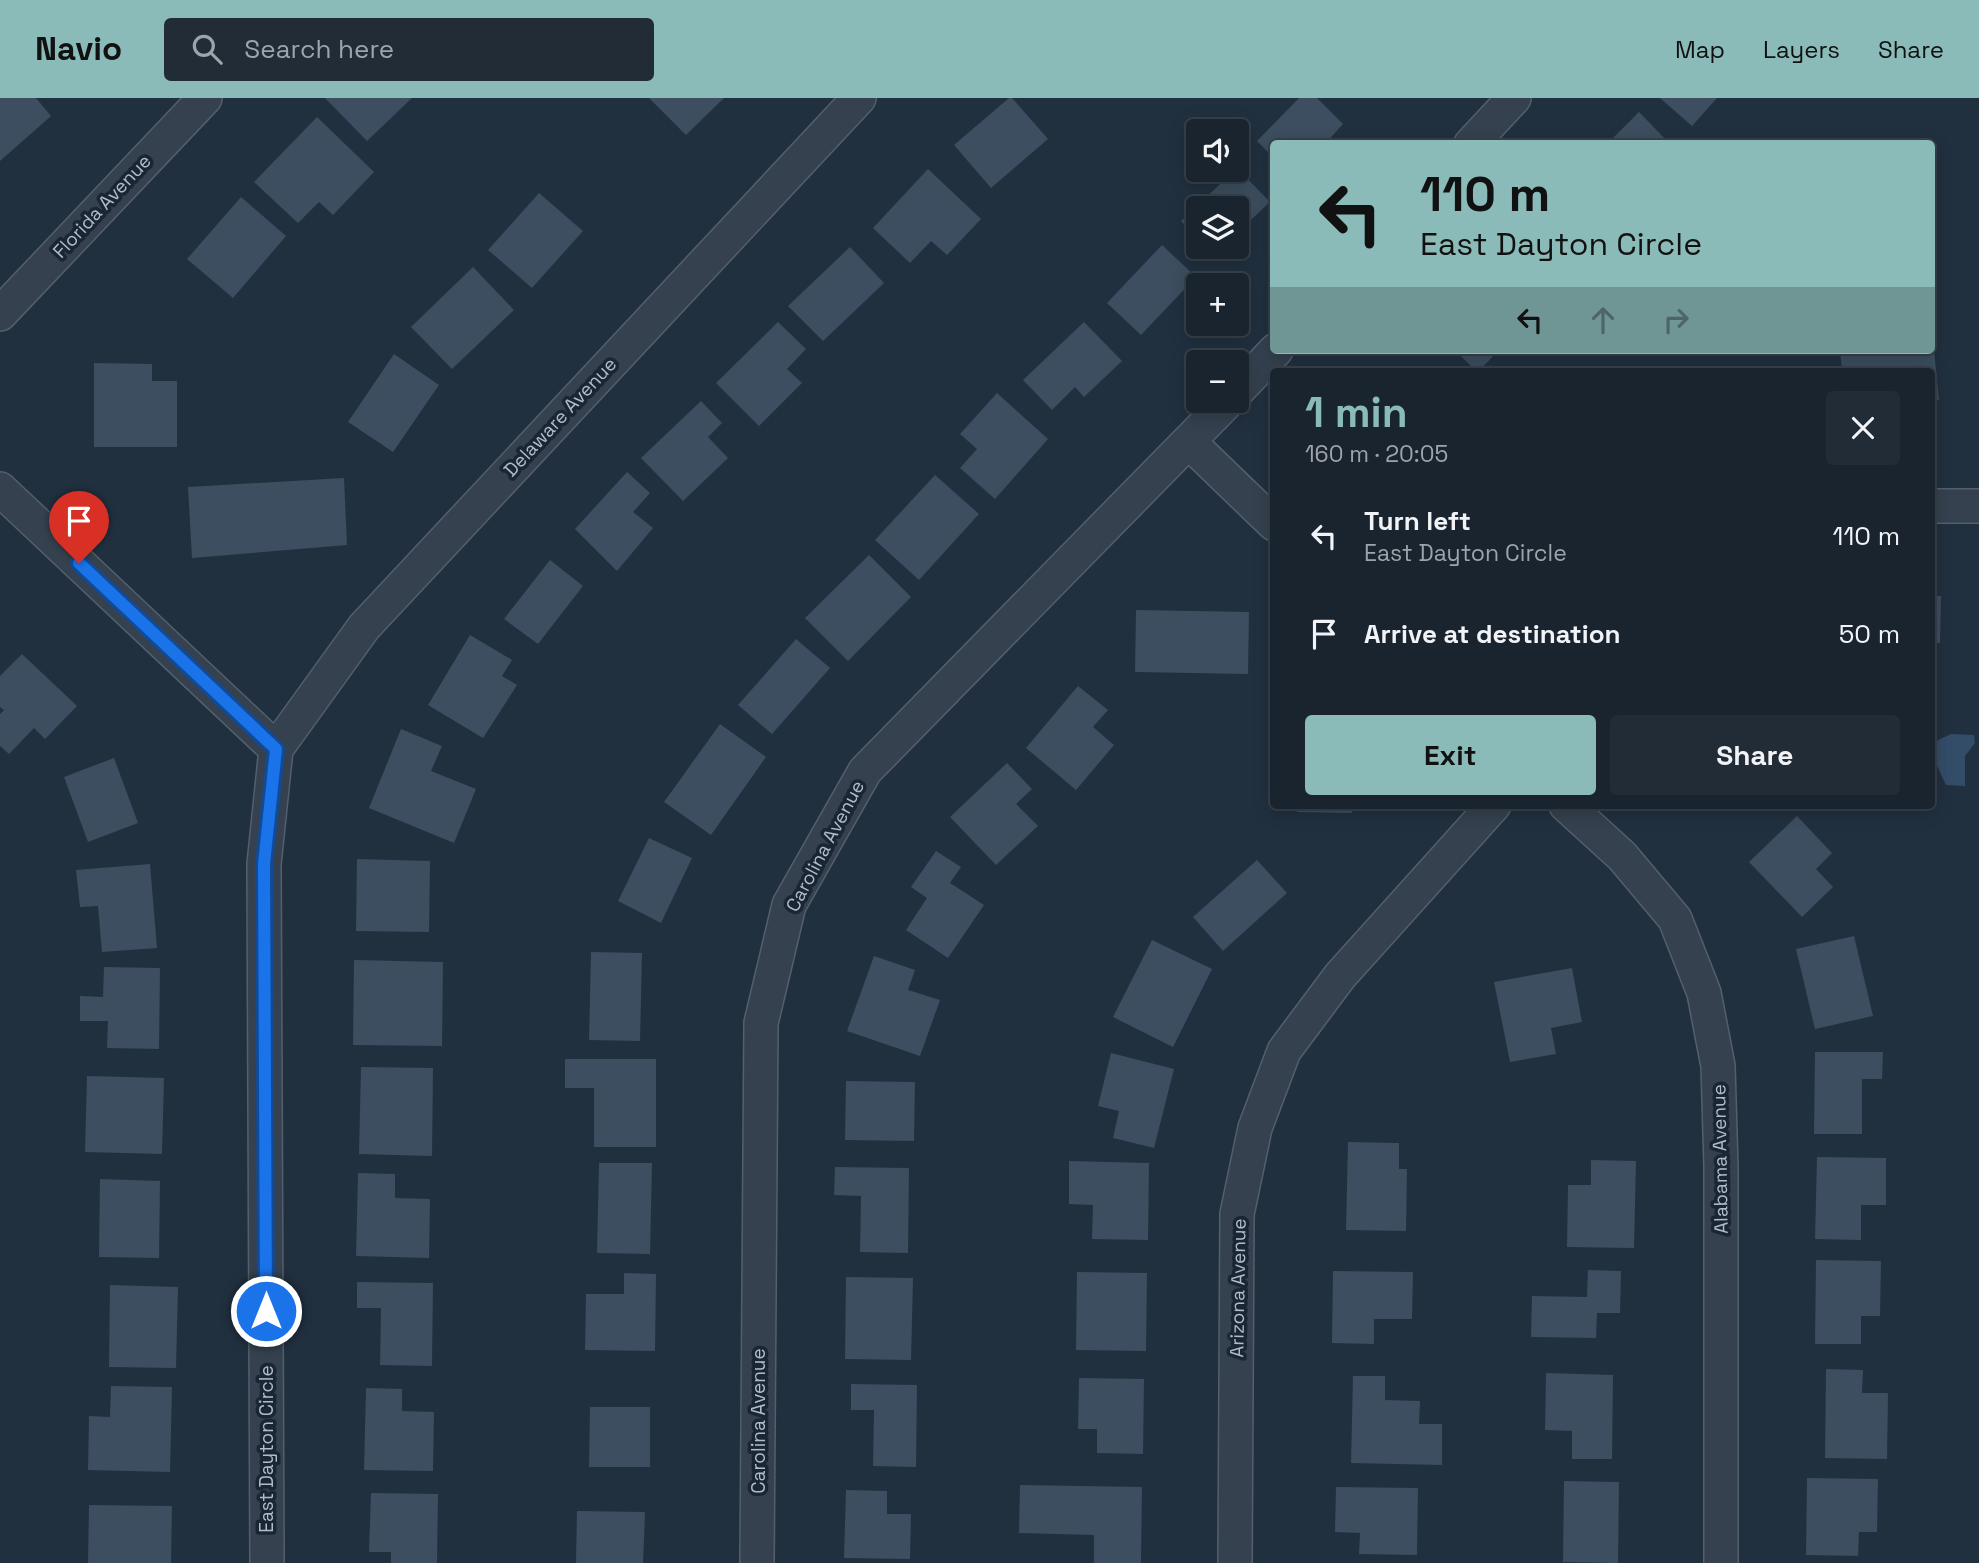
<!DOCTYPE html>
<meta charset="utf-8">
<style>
:root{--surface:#19242f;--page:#222c37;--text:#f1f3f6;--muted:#9fa4aa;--line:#37414b;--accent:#8bbbb9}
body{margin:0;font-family:"Space Grotesk",sans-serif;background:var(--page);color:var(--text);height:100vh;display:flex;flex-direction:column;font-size:26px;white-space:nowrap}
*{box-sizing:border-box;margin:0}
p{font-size:23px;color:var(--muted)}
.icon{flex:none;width:38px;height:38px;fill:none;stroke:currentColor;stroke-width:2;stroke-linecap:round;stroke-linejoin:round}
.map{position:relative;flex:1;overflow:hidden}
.drawer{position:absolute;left:1270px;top:270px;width:665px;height:441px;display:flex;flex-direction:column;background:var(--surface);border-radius:7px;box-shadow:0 4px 18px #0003,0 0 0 2px var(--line)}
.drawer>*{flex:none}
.banner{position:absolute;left:1270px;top:42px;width:665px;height:214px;border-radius:7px;box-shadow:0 4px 18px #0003,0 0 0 2px var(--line);background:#8bbbb9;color:#111;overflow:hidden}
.controls{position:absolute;left:1186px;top:21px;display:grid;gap:14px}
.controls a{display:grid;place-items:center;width:63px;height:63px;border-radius:7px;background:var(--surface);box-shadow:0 4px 18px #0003,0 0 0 2px var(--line);font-size:35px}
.pin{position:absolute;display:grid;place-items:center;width:60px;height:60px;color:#fff;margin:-72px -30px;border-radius:50% 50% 50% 0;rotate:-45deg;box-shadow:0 0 7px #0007}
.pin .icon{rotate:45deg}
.me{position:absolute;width:77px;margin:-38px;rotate:0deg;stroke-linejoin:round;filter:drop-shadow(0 0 5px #0008)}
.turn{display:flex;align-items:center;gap:24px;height:147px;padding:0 35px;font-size:32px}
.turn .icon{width:91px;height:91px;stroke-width:2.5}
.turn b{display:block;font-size:49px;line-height:60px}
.lanes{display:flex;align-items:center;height:66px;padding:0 35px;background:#0003;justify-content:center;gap:35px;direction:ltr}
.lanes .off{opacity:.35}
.round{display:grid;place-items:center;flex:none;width:74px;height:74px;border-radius:7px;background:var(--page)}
.summary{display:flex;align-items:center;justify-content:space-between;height:119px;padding:0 35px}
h1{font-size:42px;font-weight:800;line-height:52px;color:var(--accent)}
.button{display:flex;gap:14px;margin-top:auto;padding:14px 35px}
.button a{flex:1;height:80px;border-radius:7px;background:var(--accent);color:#111;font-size:28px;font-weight:800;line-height:80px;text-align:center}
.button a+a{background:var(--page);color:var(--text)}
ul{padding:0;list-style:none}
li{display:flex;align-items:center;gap:21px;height:98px;padding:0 35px}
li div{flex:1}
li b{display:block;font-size:26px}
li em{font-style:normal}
header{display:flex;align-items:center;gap:42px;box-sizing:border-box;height:98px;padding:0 35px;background:var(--accent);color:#111}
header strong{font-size:33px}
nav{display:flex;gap:38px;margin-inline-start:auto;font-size:24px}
.search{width:490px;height:63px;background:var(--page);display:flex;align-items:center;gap:18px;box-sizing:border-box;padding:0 24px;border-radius:7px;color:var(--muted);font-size:26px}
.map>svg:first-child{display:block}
.water{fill:#334c68}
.building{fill:#3c4e5f}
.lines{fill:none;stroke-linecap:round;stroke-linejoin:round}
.minor-casing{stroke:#535f6d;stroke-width:36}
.minor{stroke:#35414f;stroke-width:33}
.route-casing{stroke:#114b97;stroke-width:18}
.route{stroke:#1a73e8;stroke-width:12}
.labels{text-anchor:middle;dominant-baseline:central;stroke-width:7;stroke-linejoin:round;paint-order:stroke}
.street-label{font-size:19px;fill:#b1bcca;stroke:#1a2634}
</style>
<header>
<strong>Navio</strong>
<div class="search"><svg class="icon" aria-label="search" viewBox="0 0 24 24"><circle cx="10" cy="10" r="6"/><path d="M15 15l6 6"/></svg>Search here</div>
<nav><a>Map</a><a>Layers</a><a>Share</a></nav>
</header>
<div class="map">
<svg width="1979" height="1465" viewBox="0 0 1979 1465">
<rect width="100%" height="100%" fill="#21303f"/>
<path class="water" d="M 1951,636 L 1974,637 L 1975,645 L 1965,658 L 1965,688 L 1946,687 C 1939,672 1931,660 1936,643 Z"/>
<g class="building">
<path d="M 0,0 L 36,0 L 51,18 L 0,63 Z"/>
<path d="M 325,0 L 412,0 L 367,43 Z"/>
<path d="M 649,0 L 724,0 L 686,37 Z"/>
<path d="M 1009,0 L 1012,0 L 1048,41 L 991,90 L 954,47 Z"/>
<path d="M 1299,0 L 1317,0 L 1343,26 L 1325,46 L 1274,46 L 1274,60 L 1257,43 Z"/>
<path d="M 1660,0 L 1717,0 L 1692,28 Z"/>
<path d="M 1639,14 L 1670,46 L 1607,46 Z"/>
<path d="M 317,19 L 374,74 L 333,117 L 319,104 L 298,125 L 254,84 Z"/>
<path d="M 1237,70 L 1270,104 L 1237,135 L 1237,110 L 1199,110 L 1199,142 L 1181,123 L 1235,72 L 1237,72 Z"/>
<path d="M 928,71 L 981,121 L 947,157 L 931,143 L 910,165 L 873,130 Z"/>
<path d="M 539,95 L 583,133 L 532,190 L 488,152 Z"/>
<path d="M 241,99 L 286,138 L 233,200 L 187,161 Z"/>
<path d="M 1162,147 L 1196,179 L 1141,237 L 1107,205 Z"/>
<path d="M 850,149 L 884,185 L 823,243 L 788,208 Z"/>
<path d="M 1205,149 L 1223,149 L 1214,158 Z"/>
<path d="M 473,169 L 514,212 L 452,271 L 411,229 Z"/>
<path d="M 778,224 L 806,251 L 787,271 L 802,285 L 759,328 L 716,285 Z"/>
<path d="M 1084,224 L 1122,263 L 1084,299 L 1075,289 L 1052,312 L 1023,282 Z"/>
<path d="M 1455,252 L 1499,252 L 1479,273 L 1476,273 Z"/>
<path d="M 1840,252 L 1934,252 L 1939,302 L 1932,303 L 1932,273 L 1842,273 Z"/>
<path d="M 394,256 L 439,287 L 393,354 L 348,324 Z"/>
<path d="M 94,265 L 152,266 L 152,283 L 177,283 L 177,349 L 94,349 Z"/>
<path d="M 997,295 L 1048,341 L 995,401 L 960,370 L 977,351 L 960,336 Z"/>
<path d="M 701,303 L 722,325 L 708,339 L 728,360 L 683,403 L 641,360 Z"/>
<path d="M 627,374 L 650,395 L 633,414 L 653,430 L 617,473 L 575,431 Z"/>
<path d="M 935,377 L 979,416 L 919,482 L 875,442 Z"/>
<path d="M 344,380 L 347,447 L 192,460 L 188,389 Z"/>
<path d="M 869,457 L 911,499 L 848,563 L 805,520 Z"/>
<path d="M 550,462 L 583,488 L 538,546 L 504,521 Z"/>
<path d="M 1932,498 L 1941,498 L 1940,545 L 1932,545 Z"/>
<path d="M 1136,512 L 1249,514 L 1248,576 L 1135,574 Z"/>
<path d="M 470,537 L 512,562 L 502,578 L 517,587 L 483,640 L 428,607 Z"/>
<path d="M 796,541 L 830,570 L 772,636 L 738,607 Z"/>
<path d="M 22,556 L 77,608 L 45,641 L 34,630 L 9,656 L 0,648 L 0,616 L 4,612 L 0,609 L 0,578 Z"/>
<path d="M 1078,588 L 1108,612 L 1093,629 L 1114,647 L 1076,692 L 1026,650 Z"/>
<path d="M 720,626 L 766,659 L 711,737 L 664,704 Z"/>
<path d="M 401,631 L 442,648 L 431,673 L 476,691 L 454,745 L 369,710 Z"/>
<path d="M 114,660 L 138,725 L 88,744 L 64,679 Z"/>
<path d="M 1007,665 L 1032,691 L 1016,706 L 1038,728 L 996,767 L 950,719 Z"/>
<path d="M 1297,707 L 1352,707 L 1352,715 L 1297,714 Z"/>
<path d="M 1797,718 L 1832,755 L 1816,771 L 1833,789 L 1802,819 L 1749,764 Z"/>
<path d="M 649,740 L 692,760 L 661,825 L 618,803 Z"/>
<path d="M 936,753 L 961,769 L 950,785 L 984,807 L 948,860 L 906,832 L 927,800 L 911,789 Z"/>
<path d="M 357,761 L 430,763 L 429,834 L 356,833 Z"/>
<path d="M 1257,762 L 1287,795 L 1223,853 L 1193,819 Z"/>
<path d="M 150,766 L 157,850 L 102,854 L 98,808 L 80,809 L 76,772 Z"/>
<path d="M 1854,838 L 1873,918 L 1815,931 L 1796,851 Z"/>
<path d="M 1152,842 L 1212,871 L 1173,949 L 1113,919 Z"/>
<path d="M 591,854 L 642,855 L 640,943 L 589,942 Z"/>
<path d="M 874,858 L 915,872 L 908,892 L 940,902 L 920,958 L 847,933 Z"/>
<path d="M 354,862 L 443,864 L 442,948 L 353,947 Z"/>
<path d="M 104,869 L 160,870 L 159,951 L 107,950 L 108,923 L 80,923 L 80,898 L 103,899 Z"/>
<path d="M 1572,870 L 1582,924 L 1551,930 L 1556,956 L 1510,964 L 1494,884 Z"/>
<path d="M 1815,954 L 1883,954 L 1882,981 L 1862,981 L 1862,1036 L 1814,1036 Z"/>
<path d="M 1111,955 L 1174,971 L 1154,1050 L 1113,1040 L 1119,1013 L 1098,1008 Z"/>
<path d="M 565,961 L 656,961 L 656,1049 L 594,1049 L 594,990 L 565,990 Z"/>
<path d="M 361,969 L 433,970 L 432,1058 L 359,1056 Z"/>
<path d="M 87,978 L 164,980 L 162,1056 L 85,1054 Z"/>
<path d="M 846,983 L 915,984 L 914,1043 L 845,1042 Z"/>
<path d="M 1348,1044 L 1399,1045 L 1399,1071 L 1407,1071 L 1406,1133 L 1346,1132 Z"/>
<path d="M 1817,1059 L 1886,1060 L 1886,1107 L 1861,1107 L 1861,1142 L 1815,1141 Z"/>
<path d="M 1591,1062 L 1636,1063 L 1634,1150 L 1567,1149 L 1568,1087 L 1591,1087 Z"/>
<path d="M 1069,1063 L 1149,1065 L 1148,1142 L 1092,1141 L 1093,1107 L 1069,1106 Z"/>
<path d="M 599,1065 L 652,1065 L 650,1156 L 597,1155 Z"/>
<path d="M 835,1069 L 909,1070 L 908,1155 L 860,1154 L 861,1098 L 834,1097 Z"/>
<path d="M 358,1075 L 395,1076 L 395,1100 L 430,1101 L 429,1160 L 356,1158 Z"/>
<path d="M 100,1081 L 160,1083 L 159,1160 L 99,1159 Z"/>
<path d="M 1816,1162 L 1881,1163 L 1880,1218 L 1861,1218 L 1861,1246 L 1815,1246 Z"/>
<path d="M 1588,1172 L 1621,1173 L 1620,1215 L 1597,1215 L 1596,1240 L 1531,1239 L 1532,1198 L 1587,1199 Z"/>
<path d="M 1333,1173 L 1413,1174 L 1412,1221 L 1374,1221 L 1374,1246 L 1332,1245 Z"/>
<path d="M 1077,1174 L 1147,1175 L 1146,1253 L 1076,1252 Z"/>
<path d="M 624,1175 L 656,1176 L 655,1253 L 585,1252 L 586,1196 L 624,1196 Z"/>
<path d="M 846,1179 L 913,1180 L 911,1262 L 845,1261 Z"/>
<path d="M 357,1184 L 433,1185 L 432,1268 L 380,1267 L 381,1210 L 357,1210 Z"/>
<path d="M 110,1187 L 178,1189 L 176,1270 L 109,1269 Z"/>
<path d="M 1826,1271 L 1863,1272 L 1862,1295 L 1888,1295 L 1887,1361 L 1825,1360 Z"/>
<path d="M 1546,1275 L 1613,1277 L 1612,1361 L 1572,1361 L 1572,1333 L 1545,1332 Z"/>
<path d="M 1353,1278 L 1385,1278 L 1385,1302 L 1420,1303 L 1419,1326 L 1442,1326 L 1442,1367 L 1351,1365 Z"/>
<path d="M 1079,1280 L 1144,1281 L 1143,1356 L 1097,1355 L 1097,1331 L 1078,1331 Z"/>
<path d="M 851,1286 L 917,1287 L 916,1369 L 873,1368 L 874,1312 L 851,1312 Z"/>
<path d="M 111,1288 L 172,1289 L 170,1374 L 88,1372 L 89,1318 L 110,1319 Z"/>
<path d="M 366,1290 L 402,1291 L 402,1313 L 434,1314 L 433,1373 L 364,1372 Z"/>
<path d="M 590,1309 L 650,1309 L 650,1369 L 589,1369 Z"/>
<path d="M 1807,1380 L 1878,1381 L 1877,1434 L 1859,1434 L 1858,1458 L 1806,1457 Z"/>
<path d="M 1564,1383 L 1619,1384 L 1618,1465 L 1563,1464 Z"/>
<path d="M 1020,1387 L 1142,1389 L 1141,1465 L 1094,1465 L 1094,1437 L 1019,1435 Z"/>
<path d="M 1336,1389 L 1418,1390 L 1417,1457 L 1359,1456 L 1360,1435 L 1335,1434 Z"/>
<path d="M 846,1392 L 887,1393 L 887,1416 L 911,1416 L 910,1461 L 844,1460 Z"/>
<path d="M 371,1395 L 438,1396 L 437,1465 L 391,1465 L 391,1454 L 369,1454 Z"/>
<path d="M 89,1407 L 172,1408 L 171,1465 L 88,1465 Z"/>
<path d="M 577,1413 L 645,1414 L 643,1465 L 576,1465 Z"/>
</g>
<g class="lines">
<g class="minor-casing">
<g id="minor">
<path d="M 1471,46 L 1514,0"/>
<path d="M 0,216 L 205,0"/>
<path d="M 1237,293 L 1276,252"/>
<path d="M 1189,344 L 1274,426"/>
<path d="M 0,391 L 276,651 L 264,766 L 267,1465"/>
<path d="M 1932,408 L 1979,408"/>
<path d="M 276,651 L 364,529 L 859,0"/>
<path d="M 1566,707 L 1622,758 L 1675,821 L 1704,895 L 1718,968 L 1721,1069 L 1721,1465"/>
<path d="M 757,1465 L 761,925 L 789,807 L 865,673 L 1228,303"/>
<path d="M 1235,1465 L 1237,1116 L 1255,1030 L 1284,953 L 1340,878 L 1494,707"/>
</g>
</g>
<use href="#minor" class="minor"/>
</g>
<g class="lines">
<g class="route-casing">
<path id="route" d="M 79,465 L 276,651 L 264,766 L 266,1213"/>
</g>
<use href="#route" class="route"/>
</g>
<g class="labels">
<g class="street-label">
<text transform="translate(102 108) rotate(-47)">Florida Avenue</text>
<text transform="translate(560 319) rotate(-47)">Delaware Avenue</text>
<text transform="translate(825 748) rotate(-62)">Carolina Avenue</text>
<text transform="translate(1720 1061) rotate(-91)">Alabama Avenue</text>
<text transform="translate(1238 1190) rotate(-89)">Arizona Avenue</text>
<text transform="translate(758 1323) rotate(-90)">Carolina Avenue</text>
<text transform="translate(266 1351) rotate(-90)">East Dayton Circle</text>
</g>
</g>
</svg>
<div class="controls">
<a><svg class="icon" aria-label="sound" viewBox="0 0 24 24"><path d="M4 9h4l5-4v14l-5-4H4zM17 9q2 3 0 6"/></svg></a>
<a><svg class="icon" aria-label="layers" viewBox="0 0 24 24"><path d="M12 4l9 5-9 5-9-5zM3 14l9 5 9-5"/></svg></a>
<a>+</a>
<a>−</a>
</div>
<div class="pin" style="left:79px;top:465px;background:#d93025"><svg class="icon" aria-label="arrive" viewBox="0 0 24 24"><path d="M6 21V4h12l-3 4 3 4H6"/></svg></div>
<svg class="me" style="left:266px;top:1213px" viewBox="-20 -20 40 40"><circle r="17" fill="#1a73e8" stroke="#fff" stroke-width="3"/><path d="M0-11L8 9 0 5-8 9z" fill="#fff"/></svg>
<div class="banner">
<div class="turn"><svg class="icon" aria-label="left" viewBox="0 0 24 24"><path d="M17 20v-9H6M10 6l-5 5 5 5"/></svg><div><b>110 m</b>East Dayton Circle</div></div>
<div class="lanes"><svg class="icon" aria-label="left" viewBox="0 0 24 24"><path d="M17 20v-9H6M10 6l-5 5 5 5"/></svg><svg class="icon off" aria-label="ahead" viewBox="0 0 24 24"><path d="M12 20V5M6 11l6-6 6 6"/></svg><svg class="icon off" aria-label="right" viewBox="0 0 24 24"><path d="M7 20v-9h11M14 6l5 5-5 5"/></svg></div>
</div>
<section class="drawer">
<div class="summary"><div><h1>1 min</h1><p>160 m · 20:05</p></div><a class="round"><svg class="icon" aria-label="close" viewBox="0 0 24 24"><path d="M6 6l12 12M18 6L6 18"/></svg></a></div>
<ul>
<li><svg class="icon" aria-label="left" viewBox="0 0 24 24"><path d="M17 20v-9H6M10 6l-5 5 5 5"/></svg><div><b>Turn left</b><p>East Dayton Circle</p></div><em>110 m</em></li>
<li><svg class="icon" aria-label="arrive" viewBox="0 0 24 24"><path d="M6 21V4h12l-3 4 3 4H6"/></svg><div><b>Arrive at destination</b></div><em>50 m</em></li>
</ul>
<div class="button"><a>Exit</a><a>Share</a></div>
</section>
</div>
